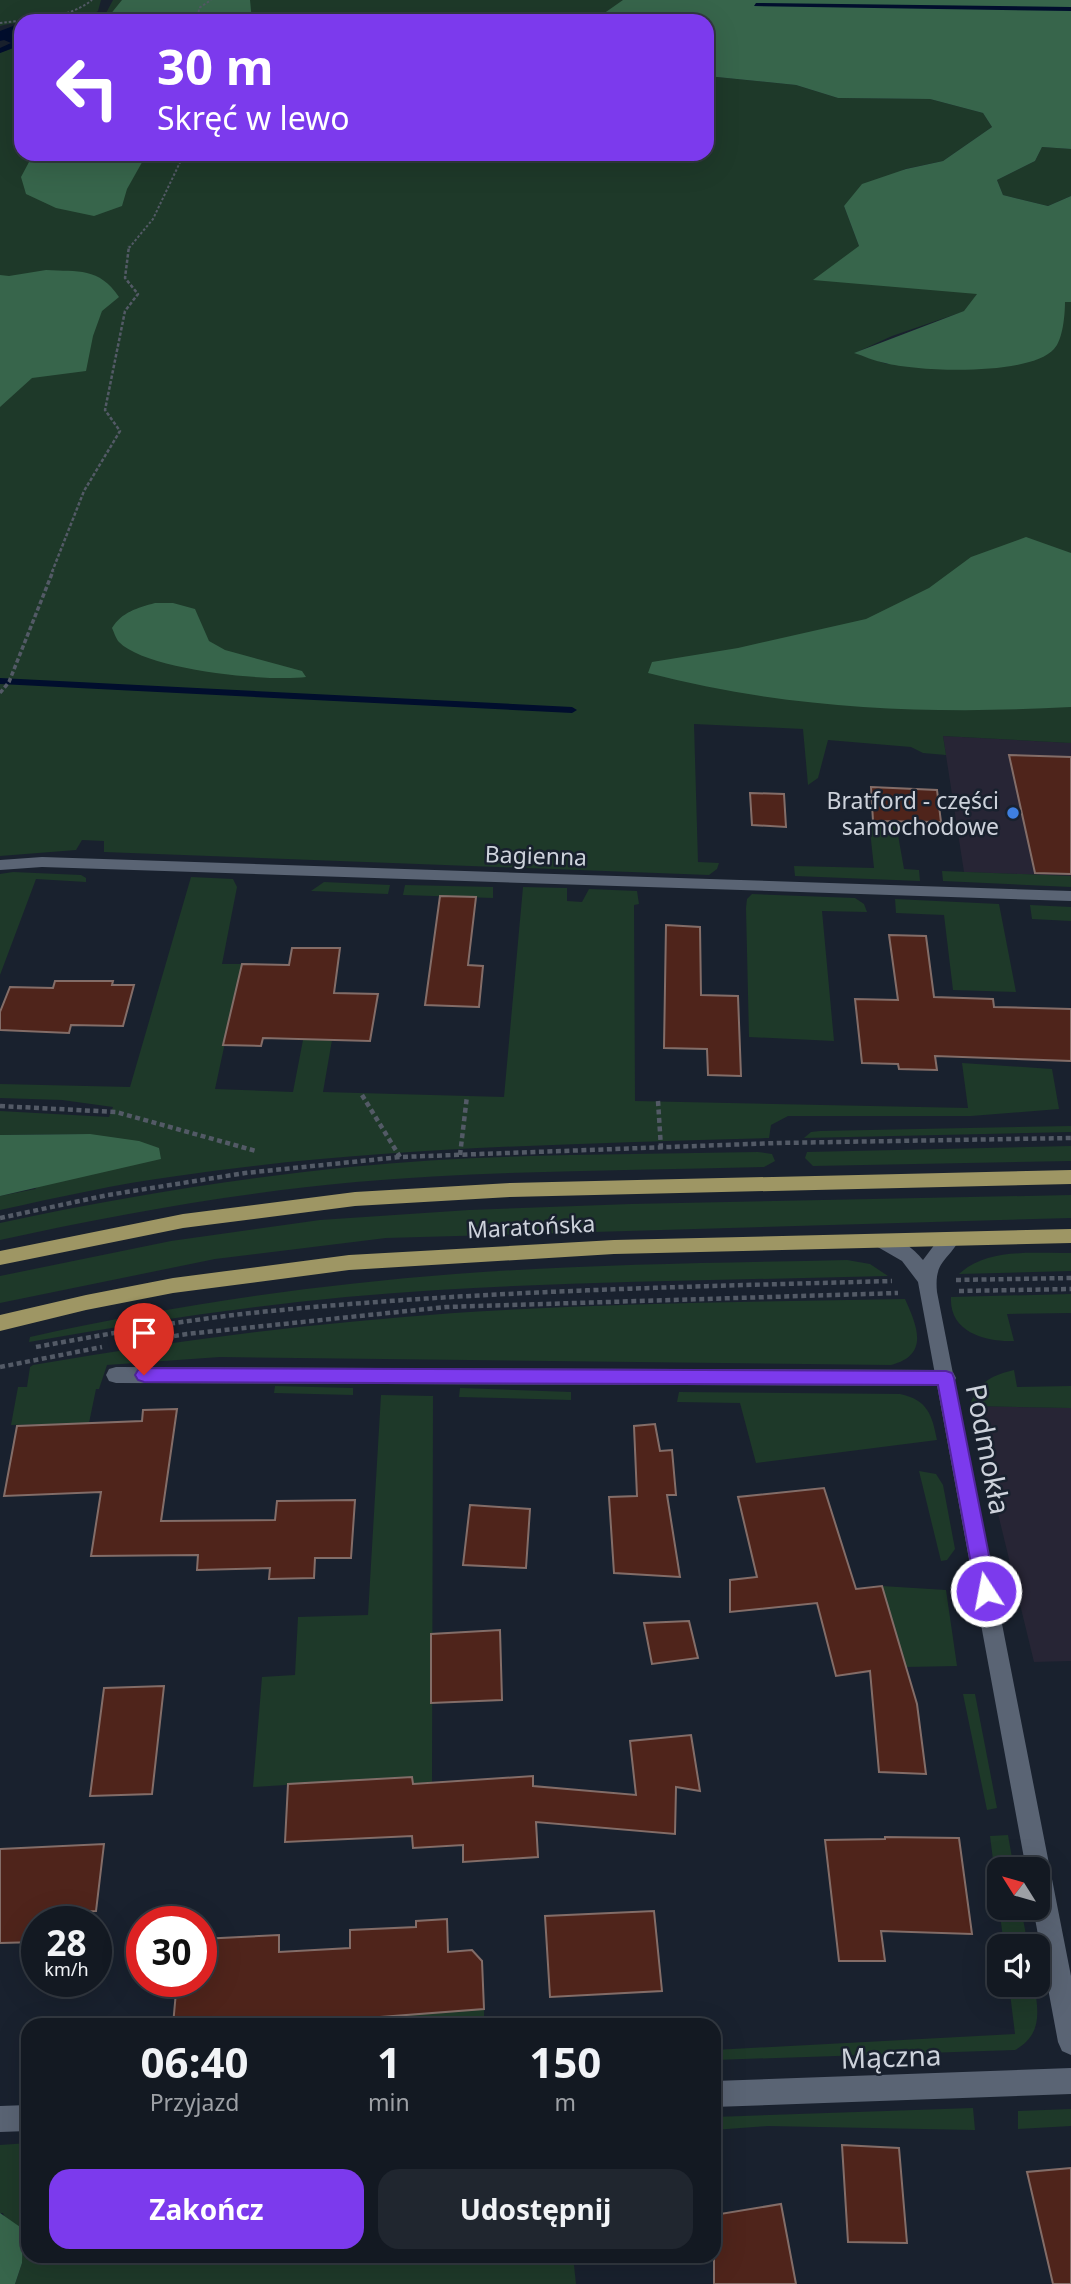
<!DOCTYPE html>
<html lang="pl">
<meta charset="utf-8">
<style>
:root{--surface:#131922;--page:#20262f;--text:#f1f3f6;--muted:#9da0a5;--line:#323840;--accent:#7c3aed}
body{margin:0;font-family:"Noto Sans",sans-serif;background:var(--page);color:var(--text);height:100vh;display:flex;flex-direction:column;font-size:26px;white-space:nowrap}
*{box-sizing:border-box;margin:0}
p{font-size:23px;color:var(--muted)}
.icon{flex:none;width:38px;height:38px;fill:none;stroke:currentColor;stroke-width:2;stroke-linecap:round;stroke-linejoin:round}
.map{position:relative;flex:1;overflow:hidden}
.details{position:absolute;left:21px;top:2018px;width:700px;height:245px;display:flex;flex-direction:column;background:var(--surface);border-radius:21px;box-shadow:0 7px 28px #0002,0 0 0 2px var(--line)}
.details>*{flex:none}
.hud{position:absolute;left:14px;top:14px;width:700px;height:147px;border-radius:21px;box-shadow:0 7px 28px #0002,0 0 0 2px var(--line);background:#7c3aed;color:#fff;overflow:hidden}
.needle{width:46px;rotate:307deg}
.fabs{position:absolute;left:987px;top:1857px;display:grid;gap:14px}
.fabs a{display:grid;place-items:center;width:63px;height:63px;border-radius:14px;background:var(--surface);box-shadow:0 7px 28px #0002,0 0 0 2px var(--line);font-size:35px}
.speed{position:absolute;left:21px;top:1906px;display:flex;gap:14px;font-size:35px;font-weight:700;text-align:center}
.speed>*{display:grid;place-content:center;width:91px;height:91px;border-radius:50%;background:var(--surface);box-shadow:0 7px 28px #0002,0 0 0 2px var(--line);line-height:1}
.speed small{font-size:18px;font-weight:400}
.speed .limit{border:10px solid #d22;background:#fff;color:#111}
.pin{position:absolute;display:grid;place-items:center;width:60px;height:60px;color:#fff;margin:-72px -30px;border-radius:50% 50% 50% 0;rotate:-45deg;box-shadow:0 0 7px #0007}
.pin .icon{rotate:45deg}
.me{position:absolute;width:77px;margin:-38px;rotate:349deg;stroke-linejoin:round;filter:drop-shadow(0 0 5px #0008)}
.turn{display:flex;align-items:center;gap:24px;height:147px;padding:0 28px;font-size:32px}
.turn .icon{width:91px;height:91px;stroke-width:2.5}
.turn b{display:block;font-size:49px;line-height:60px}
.eta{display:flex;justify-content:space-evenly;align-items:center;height:119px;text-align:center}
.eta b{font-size:42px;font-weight:700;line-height:49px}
.primary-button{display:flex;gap:14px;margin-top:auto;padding:14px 28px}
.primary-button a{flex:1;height:80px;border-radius:21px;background:var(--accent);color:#fff;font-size:28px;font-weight:700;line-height:80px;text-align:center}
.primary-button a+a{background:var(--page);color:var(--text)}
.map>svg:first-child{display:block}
.commercial{fill:#272535}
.green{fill:#1e3929}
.forest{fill:#37654b}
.water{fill:#010e2d}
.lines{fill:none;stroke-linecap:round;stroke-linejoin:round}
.stream{fill:#010e2d;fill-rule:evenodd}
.building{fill:#4f241b;stroke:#836d68;stroke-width:2}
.path-far3{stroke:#535a66;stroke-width:2;stroke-dasharray:2.5 2;stroke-linecap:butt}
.path-far2{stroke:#535a66;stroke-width:2.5;stroke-dasharray:3.5 2;stroke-linecap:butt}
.path-far1{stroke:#535a66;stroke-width:3.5;stroke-dasharray:4.5 2.5;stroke-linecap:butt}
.path{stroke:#535a66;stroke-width:4.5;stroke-dasharray:5 3.5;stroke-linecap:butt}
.lane{fill:#5a6474;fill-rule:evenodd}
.street{fill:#5a6474;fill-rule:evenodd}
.primary{fill:#9e9664;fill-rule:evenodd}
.route{fill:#7c3aed;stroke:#51269a;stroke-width:2}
.shop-dot{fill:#3f7fe0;stroke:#19212e;stroke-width:2.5}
.labels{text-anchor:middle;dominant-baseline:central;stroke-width:5;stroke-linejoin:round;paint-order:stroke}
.poi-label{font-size:23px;fill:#cdd2db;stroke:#19212e;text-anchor:end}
.street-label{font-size:23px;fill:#cdd2db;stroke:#19212e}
.near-street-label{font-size:28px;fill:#cdd2db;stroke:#19212e}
</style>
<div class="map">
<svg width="1071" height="2284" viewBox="0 0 1071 2284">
<rect width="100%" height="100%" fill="#19212e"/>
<g class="commercial">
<path d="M 943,736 L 1071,743 L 1071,876 L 964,872 Z"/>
<path d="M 973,1406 L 1071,1408 L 1071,1661 L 1034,1662 L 985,1460 L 992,1451 L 983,1412 Z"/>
</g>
<g class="green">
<path d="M 0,0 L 101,0 L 98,11 C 79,26 26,18 0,26 Z"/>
<path d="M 113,0 L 637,0 L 593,21 L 97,21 L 106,13 Z"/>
<path d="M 21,45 L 21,154 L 707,154 L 707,76 L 796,85 L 838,98 L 930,99 L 983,113 L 992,127 L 943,161 L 905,169 L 844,206 L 859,246 L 978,294 L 965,311 L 892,336 L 855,353 L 887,364 L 1061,330 L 1065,302 L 1071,302 L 1071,743 L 943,736 L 946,755 L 923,753 L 911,747 L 828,740 L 818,778 L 808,785 L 803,729 L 694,724 L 698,862 L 719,863 L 717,869 L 709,875 L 104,852 L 104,841 L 82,840 L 76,850 L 0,856 L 0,53 Z"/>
<path d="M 1042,147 L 1071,149 L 1071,196 L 1048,206 L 1003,195 L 997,180 L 1035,161 Z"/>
<path d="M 895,818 L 904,869 L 919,870 L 920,881 L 795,876 L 794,866 L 874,868 L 869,821 Z"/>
<path d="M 942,871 L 1071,876 L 1071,887 L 943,881 Z"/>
<path d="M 13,872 L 81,875 L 86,878 L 86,882 L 36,879 L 0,975 L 0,874 Z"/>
<path d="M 191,877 L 233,879 L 237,887 L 222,964 L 242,964 L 215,1089 L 293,1092 L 303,1040 L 332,1040 L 323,1092 L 504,1097 L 523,887 L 567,888 L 567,901 L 582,902 L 589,889 L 637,891 L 639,904 L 634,905 L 635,1101 L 968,1108 L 962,1063 L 1052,1069 L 1059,1109 L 971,1116 L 788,1116 L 771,1125 L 769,1138 C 571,1144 373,1147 177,1176 C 117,1184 59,1197 0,1210 L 0,1196 L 35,1189 L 90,1134 L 0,1135 L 0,1111 L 109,1117 L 113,1107 L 62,1100 L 0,1098 L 0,1084 L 130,1087 Z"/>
<path d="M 324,882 L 390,885 L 388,894 L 311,891 Z"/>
<path d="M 405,885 L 493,887 L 493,898 L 403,895 Z"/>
<path d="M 752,894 L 855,898 L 864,904 L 867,912 L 822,911 L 834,1041 L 749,1037 L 746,908 L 747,899 Z"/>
<path d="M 895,899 L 999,904 L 1016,992 L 953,990 L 944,915 L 896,913 Z"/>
<path d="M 1030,905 L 1071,907 L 1071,921 L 1032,919 Z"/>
<path d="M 1071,1126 L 1071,1132 L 804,1138 L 811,1132 L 820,1131 Z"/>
<path d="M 1071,1146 L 1071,1161 L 813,1166 L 805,1158 L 807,1152 Z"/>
<path d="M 758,1152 L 772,1154 L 775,1161 L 764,1167 C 628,1171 491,1170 356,1182 C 236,1193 117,1214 0,1240 L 0,1223 C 116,1198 232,1179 350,1167 C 485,1153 623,1155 758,1152 Z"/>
<path d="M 1071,1195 L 1071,1218 L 386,1238 L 215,1259 L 0,1303 L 0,1276 L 171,1241 L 320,1220 L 469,1210 L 631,1204 Z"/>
<path d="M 1071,1253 L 1071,1271 L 959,1274 C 989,1247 1033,1254 1071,1253 Z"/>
<path d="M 847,1260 L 870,1264 L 888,1276 C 738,1280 588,1281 438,1290 C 301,1298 165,1318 29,1342 L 30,1337 C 170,1306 311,1285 455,1274 C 585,1264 717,1263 847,1260 Z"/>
<path d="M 1071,1294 L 1071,1313 L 1007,1314 L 1014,1341 C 985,1342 949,1332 951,1297 Z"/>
<path d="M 905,1299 C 917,1326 930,1355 891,1365 L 220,1357 L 107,1365 L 99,1389 L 96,1389 L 89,1423 L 11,1425 L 18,1387 L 27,1387 L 30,1367 L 33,1365 C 172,1341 313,1323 454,1313 C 604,1303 754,1302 905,1299 Z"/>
<path d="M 1014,1370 L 1017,1387 L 1071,1386 L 1071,1408 L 973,1406 L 971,1402 C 980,1381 993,1375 1014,1370 Z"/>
<path d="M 275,1386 L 353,1388 L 353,1395 L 274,1393 Z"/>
<path d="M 460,1388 L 571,1392 L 571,1400 L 459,1397 Z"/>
<path d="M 679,1392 L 900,1394 C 928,1400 932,1415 937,1440 L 756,1463 L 740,1403 L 677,1402 Z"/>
<path d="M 381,1395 L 433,1396 L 432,1782 L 413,1784 L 412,1777 L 253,1787 L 262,1677 L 295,1675 L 298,1617 L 368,1615 Z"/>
<path d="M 919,1471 L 936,1474 L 943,1485 L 955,1549 L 947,1560 L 941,1561 Z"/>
<path d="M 882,1586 L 946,1590 L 957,1666 L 906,1667 Z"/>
<path d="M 963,1694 L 975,1694 L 997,1808 L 987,1810 Z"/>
<path d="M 1008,1835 L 1014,1869 L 999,1869 L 999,1908 L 1021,1908 L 1028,1946 L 1004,1946 L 990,1836 Z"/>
<path d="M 1009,1985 L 1034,1985 C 1039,2012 1042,2035 1015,2050 L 714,2060 L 714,2050 L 1015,2034 Z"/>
<path d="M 484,2009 L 484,2025 L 309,2025 L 309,2021 Z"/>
<path d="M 973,2108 L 975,2130 L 768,2126 L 714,2130 L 714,2117 Z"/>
<path d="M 1071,2109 L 1071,2126 L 1018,2129 L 1018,2111 Z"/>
<path d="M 28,2143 L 28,2256 L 573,2256 L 576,2284 L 15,2284 L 22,2263 L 3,2213 L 0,2213 L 0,2145 Z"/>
</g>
<g class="forest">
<path d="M 122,0 L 250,0 L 252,21 L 105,21 Z"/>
<path d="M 623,0 L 1071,0 L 1071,149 L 1042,147 L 1035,161 L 997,180 L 1003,195 L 1048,206 L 1071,196 L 1071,302 L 1065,302 C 1065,314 1063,340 1054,349 C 1030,376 920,372 885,363 C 874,361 864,356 854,353 L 964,311 L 977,294 L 813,280 L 859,246 L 844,206 L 862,184 L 906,169 L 943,161 L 992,127 L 983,113 L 930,99 L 838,98 L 796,85 L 707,76 L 707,21 L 593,21 Z"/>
<path d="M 98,154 L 145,157 L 127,189 L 122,206 L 94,216 L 56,208 L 26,194 L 21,177 L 29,162 Z"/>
<path d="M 46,270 C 78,272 99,267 119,297 L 102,311 L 93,336 L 86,371 L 32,378 L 0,407 L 0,275 L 9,276 Z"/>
<path d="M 1026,537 L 1071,553 L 1071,707 C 930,715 785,709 648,673 L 652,662 L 738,648 L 866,619 L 929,588 L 971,557 Z"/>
<path d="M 155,603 L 173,603 L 195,609 L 209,641 L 225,650 L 302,671 L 306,677 C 268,682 146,670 119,642 C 116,639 114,632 112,628 C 122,612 137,608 155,603 Z"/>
<path d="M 90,1134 L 139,1141 L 159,1148 L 161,1159 L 0,1196 L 0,1135 Z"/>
<path d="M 0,2213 L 23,2229 L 22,2263 L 15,2284 L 0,2284 Z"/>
</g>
<path class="water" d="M 21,23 L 21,45 L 0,53 L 0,48 L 11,43 L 4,40 L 0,41 L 0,31 Z"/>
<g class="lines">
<g class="stream">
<path d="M 756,3 L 1071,7 L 1071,11 L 754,6 Z"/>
<path d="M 0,678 L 572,707 L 577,710 L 572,713 L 0,684 Z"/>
</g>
</g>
<g class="building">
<path d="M 1009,755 L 1071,757 L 1071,874 L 1035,873 Z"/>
<path d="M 871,787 L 937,790 L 941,822 L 873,821 Z"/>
<path d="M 750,793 L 784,794 L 786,827 L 752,825 Z"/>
<path d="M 440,896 L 476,897 L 468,965 L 483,966 L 479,1007 L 425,1005 Z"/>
<path d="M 666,925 L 700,927 L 701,995 L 738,996 L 741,1076 L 708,1075 L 707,1049 L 664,1048 Z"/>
<path d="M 889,935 L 926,936 L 934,997 L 993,999 L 994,1007 L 1071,1009 L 1071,1061 L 935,1056 L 937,1070 L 899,1069 L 898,1064 L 862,1063 L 855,999 L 898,1000 Z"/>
<path d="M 292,948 L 340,948 L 334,993 L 378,994 L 370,1041 L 263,1038 L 261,1046 L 223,1045 L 242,964 L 289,965 Z"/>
<path d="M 55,981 L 113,981 L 112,985 L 134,985 L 123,1026 L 71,1025 L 69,1033 L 0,1030 L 0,1012 L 10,987 L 53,988 Z"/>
<path d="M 177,1409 L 161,1521 L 275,1520 L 277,1501 L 355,1500 L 351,1558 L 315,1558 L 314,1578 L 269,1579 L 270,1568 L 197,1570 L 198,1555 L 91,1556 L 101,1492 L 4,1496 L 17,1426 L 142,1421 L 143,1410 Z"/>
<path d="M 655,1424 L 660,1451 L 672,1450 L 676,1495 L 667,1495 L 680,1577 L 614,1573 L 609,1497 L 637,1496 L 634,1426 Z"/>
<path d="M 824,1488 L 856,1589 L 882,1586 L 917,1704 L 926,1774 L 879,1772 L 870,1671 L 836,1676 L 817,1603 L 730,1612 L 730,1580 L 757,1577 L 738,1497 Z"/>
<path d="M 470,1505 L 530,1509 L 526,1568 L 463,1565 Z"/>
<path d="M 689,1621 L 698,1658 L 652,1664 L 644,1623 Z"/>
<path d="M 500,1630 L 502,1700 L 431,1703 L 431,1634 Z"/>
<path d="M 164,1686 L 152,1794 L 90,1796 L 104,1688 Z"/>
<path d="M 691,1735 L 700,1791 L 676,1787 L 675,1834 L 536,1822 L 538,1857 L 463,1862 L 463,1845 L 413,1848 L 412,1836 L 285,1842 L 288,1784 L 412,1777 L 413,1784 L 533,1776 L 533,1786 L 636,1795 L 630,1741 Z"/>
<path d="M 885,1837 L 959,1838 L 972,1934 L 881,1931 L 885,1961 L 839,1961 L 825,1840 L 885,1839 Z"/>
<path d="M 104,1844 L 96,1911 L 61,1912 L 60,1922 L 37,1922 L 37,1942 L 0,1943 L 0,1849 Z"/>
<path d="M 654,1911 L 662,1991 L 550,1997 L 545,1916 Z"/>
<path d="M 447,1919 L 448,1952 L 472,1950 L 482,1961 L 484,2009 L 276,2025 L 173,2025 L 177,1981 L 201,1981 L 201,1939 L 279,1935 L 279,1952 L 350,1948 L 350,1930 L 416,1927 L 416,1921 Z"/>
<path d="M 842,2145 L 899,2148 L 907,2243 L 848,2242 Z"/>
<path d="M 1071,2168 L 1071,2284 L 1053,2284 L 1027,2172 Z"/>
<path d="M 781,2204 L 796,2284 L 714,2284 L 714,2215 Z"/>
</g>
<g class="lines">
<g class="path-far3">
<path d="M 198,21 L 199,8 L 211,0"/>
<path d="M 0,23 C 30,19 67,20 92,0"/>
<path d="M 129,248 L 153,219 L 184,154"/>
</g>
<path class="path-far2" d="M 52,572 L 84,491 L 120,431 L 105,410 L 125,311 L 138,294 L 125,278 L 129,246"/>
<path class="path-far1" d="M 0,693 L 9,682 L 53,571"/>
<g class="path">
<path d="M 362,1095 L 400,1157"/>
<path d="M 658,1101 L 661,1148"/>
<path d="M 0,1106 L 116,1112 L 256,1151"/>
<path d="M 460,1155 L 467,1096"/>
<path d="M 0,1218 L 108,1195 L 245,1173 L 400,1157 L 777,1143 L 1071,1138"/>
<path d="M 956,1280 L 1071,1278"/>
<path d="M 959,1291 L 1071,1289"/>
<path d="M 132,1343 L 187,1334 L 446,1307 L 898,1293"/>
<path d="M 36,1347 C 107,1334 179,1321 251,1313 C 464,1291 678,1287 892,1281"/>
<path d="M 0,1367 L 102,1347"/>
</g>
<path class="lane" d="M 116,1367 L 946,1370 L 953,1372 L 956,1378 L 953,1384 L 946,1386 L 116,1383 L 109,1381 L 106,1375 L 109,1369 Z"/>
<g class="street">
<path d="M 42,857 L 1071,891 L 1071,901 L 42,867 L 0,870 L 0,860 Z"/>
<path d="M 951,1232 L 957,1234 L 960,1239 C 947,1262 934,1261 937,1292 L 1071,1976 L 1071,2055 L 1062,2051 L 1058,2042 L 1033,1908 L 1038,1908 L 1038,1869 L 1026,1869 L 918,1282 L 902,1261 L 876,1246 L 874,1241 L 876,1236 C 893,1231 913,1248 923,1260 L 938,1240 Z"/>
<path d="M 1071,2068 L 1071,2094 L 714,2107 L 714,2081 Z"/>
<path d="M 28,2105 L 28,2131 L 0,2132 L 0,2106 Z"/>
</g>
<g class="primary">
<path d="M 1071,1170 L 1071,1184 L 510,1197 L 355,1206 L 183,1228 L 0,1265 L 0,1251 L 183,1214 L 355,1192 L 510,1183 Z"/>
<path d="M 1071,1229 L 1071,1243 L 614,1254 L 349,1270 L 173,1293 L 86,1310 L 0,1331 L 0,1315 L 86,1295 L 173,1278 L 349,1255 L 614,1240 Z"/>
</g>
</g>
<path class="route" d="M 144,1368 L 946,1371 L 952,1373 L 954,1378 L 996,1591 L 993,1597 L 986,1599 L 979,1597 L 976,1591 L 938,1385 L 144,1382 L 138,1380 L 135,1375 L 138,1370 Z"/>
<circle class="shop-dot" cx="1013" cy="813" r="7"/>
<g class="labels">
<g class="poi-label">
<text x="999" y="800">Bratford - części<tspan x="999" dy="26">samochodowe</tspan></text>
</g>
<g class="street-label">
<text transform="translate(536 855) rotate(2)">Bagienna</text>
<text transform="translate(531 1226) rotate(-3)">Maratońska</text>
</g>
<g class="near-street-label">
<text transform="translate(989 1449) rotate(79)">Podmokła</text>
<text transform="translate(891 2056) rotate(-2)">Mączna</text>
</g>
</g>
</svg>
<div class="fabs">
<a><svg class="needle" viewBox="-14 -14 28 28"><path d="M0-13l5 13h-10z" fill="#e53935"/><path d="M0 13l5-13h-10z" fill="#9da0a5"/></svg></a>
<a><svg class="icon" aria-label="sound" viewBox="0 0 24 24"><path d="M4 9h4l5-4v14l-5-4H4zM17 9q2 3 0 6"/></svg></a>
</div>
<div class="speed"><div>28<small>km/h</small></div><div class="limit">30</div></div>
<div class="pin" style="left:144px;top:1375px;background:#d93025"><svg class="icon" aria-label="arrive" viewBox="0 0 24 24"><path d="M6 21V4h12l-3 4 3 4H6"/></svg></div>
<svg class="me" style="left:986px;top:1591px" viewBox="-20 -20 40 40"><circle r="17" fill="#7c3aed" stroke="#fff" stroke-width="3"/><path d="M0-11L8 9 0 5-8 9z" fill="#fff"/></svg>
<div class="hud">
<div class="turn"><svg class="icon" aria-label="left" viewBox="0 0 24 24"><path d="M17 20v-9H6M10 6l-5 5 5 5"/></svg><div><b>30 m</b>Skręć w lewo</div></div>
</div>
<section class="details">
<div class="eta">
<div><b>06:40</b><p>Przyjazd</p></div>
<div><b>1</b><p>min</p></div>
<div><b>150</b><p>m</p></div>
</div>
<div class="primary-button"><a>Zakończ</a><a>Udostępnij</a></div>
</section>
</div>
